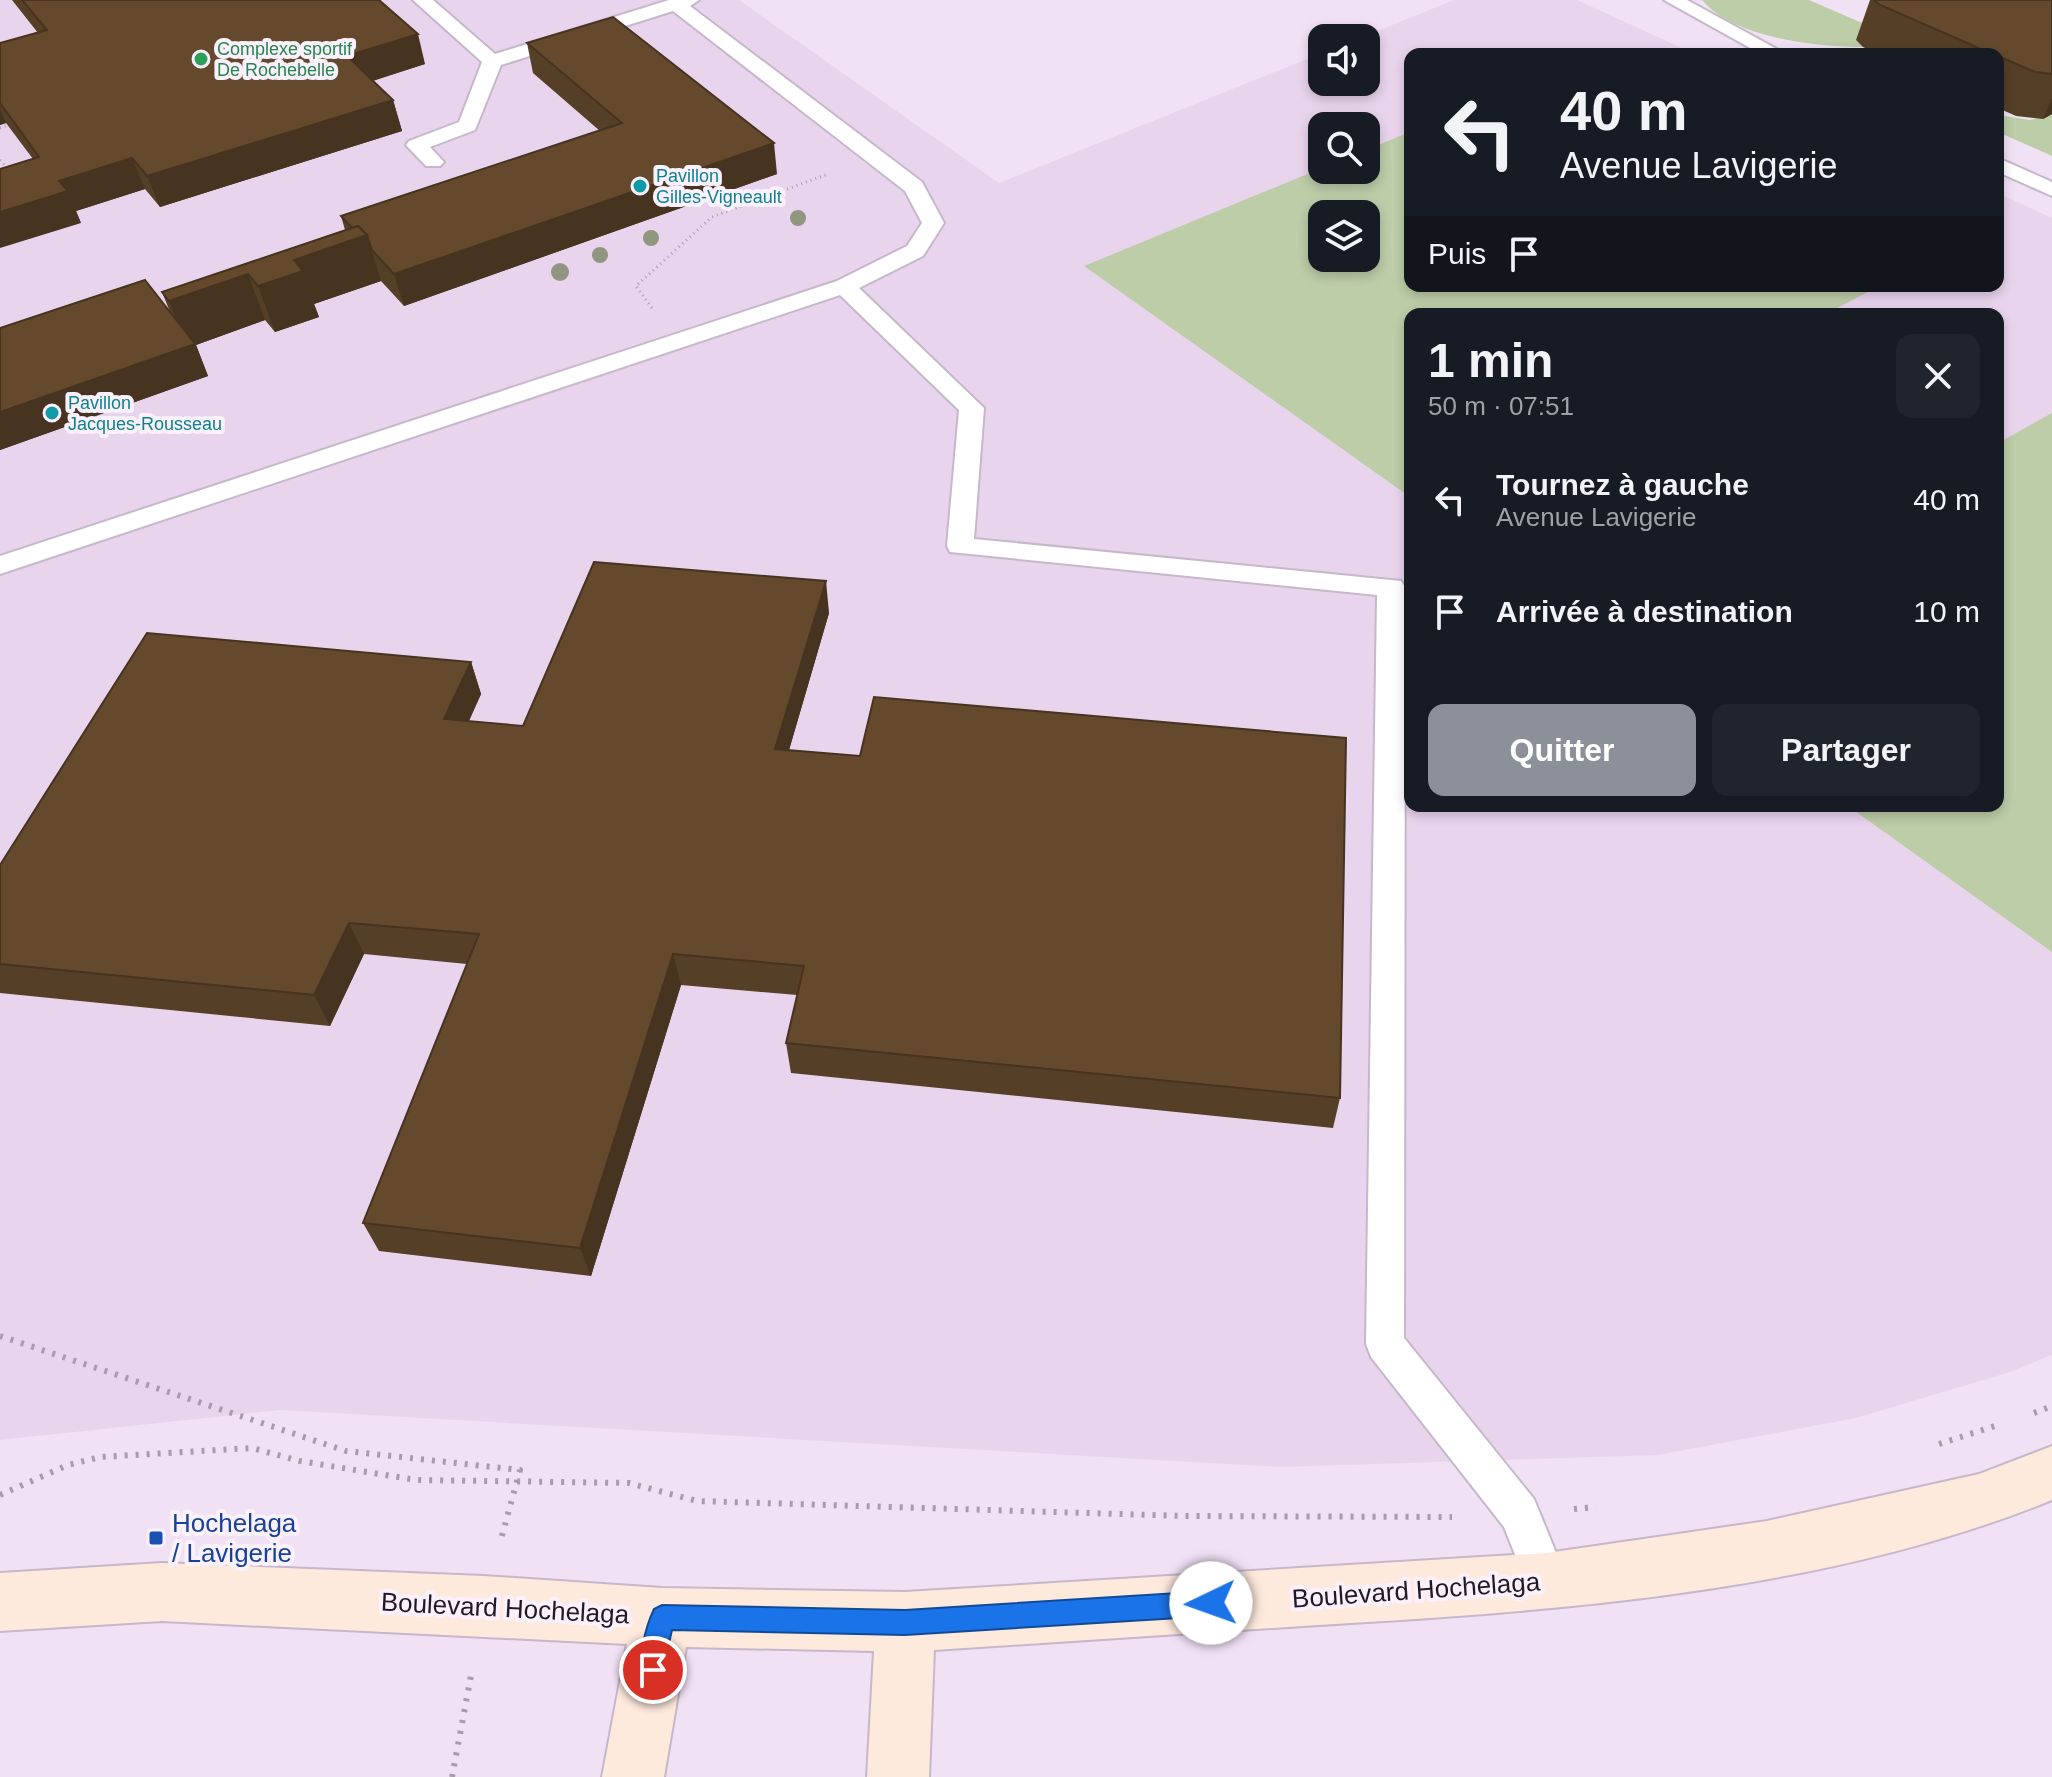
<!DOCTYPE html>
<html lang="fr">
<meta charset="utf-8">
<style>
:root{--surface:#171b24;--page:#20242c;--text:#f1f3f6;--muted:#9ea1a6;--accent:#8c9099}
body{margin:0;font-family:Arial,sans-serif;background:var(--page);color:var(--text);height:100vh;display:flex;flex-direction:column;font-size:30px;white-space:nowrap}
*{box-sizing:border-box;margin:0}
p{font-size:26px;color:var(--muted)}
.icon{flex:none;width:44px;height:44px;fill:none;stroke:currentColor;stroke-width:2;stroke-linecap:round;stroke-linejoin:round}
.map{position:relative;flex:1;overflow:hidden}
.details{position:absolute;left:1404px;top:308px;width:600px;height:504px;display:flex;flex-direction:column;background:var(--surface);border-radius:16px;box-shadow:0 4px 12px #0003}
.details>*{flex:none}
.guide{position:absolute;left:1404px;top:48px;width:600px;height:244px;border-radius:16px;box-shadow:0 4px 12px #0003;background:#171b24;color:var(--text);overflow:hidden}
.controls{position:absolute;left:1308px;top:24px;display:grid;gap:16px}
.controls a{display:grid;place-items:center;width:72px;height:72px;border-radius:16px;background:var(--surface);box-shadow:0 4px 12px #0003;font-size:40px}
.pin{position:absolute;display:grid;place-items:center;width:68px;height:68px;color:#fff;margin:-34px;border:4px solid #fff;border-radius:50%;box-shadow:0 2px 8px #0007}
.me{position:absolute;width:88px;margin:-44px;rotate:267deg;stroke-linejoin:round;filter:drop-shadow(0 0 6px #0008)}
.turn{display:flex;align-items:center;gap:28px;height:168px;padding:0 24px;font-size:36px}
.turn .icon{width:104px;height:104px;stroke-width:2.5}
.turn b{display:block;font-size:56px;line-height:68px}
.then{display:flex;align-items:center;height:76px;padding:0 24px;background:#0003;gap:16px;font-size:30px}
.round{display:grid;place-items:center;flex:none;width:84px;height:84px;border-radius:16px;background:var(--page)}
.summary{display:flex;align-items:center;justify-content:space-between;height:136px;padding:0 24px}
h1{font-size:48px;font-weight:800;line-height:60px}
.cta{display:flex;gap:16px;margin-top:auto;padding:16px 24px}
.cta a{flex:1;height:92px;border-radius:16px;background:var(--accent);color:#fff;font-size:32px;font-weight:800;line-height:92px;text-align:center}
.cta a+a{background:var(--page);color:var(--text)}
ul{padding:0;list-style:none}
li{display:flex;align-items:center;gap:24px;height:112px;padding:0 24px}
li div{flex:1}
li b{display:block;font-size:30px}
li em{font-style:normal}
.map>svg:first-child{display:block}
.built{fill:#e9d4ee;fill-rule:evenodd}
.green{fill:#bdcda8;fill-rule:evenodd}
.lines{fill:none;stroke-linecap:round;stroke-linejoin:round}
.lane-casing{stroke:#c6b7ca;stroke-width:4}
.secondary-casing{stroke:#c6b7ca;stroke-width:4}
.path-far1{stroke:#a89cab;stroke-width:3;stroke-dasharray:1 4;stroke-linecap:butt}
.path{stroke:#a89cab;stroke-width:6;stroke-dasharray:3 8;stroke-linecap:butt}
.lane{fill:#fff;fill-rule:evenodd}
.secondary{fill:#fee9dd;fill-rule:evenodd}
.tree{fill:#91967f}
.wall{fill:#563f27}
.shaded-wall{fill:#463320}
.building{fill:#64492d;stroke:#463320;stroke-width:2}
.route{fill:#1a73e8;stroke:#114b97;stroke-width:2}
.leisure-dot{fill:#2e9e5b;stroke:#faf1fd;stroke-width:3}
.culture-dot{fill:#0f9aa8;stroke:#faf1fd;stroke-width:3}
.transit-dot{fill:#1a4fb4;stroke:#faf1fd;stroke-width:3}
.labels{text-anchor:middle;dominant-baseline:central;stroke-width:8;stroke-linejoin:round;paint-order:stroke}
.far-leisure-label{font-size:18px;fill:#27864d;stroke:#faf1fd;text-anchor:start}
.far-culture-label{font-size:18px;fill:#0d838f;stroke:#faf1fd;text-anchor:start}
.near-transit-label{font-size:26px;fill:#164399;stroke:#faf1fd;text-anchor:start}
.near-street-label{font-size:26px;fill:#201a21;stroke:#faf1fd}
</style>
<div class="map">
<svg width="2052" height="1777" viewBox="0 0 2052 1777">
<rect width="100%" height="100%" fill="#f1e1f5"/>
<path class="built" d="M 0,0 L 739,0 L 999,183 L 1322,53 L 1322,82 L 1366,82 L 1366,38 L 1360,38 L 1454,0 L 1577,0 L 1695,54 L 1410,54 L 1410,286 L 1998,286 L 1998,193 L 2052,218 L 2052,1355 L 2010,1372 L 1856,1418 L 1658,1455 L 1279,1467 L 280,1410 L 0,1440 ZM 1322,126 L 1366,126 L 1366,170 L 1322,170 ZM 1322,214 L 1366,214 L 1366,258 L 1322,258 ZM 1410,314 L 1998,314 L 1998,806 L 1410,806 Z"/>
<g class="green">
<path d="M 1702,0 L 1809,0 L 1876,29 L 1856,40 L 1863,47 C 1816,47 1734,38 1702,0 Z"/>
<path d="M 2052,114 L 2052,156 L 1998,132 L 1998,115 L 2030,120 Z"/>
<path d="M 1410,132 L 1410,286 L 1879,286 L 1826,314 L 1410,314 L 1410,497 L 1084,266 L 1322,168 L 1366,170 L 1366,150 ZM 1366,214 L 1366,258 L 1322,258 L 1322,214 Z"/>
<path d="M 2052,413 L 2052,952 L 1848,806 L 1998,806 L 1998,443 Z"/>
</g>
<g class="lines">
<g class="lane-casing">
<g id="lane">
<path d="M 413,0 L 433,0 L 495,54 L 669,0 L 699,0 L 690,6 L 922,182 L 944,223 L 923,256 L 859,288 L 984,408 L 974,539 L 1401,581 L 1405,587 L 1404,1338 L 1534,1499 L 1568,1582 L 1562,1597 L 1547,1603 L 1532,1597 L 1504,1527 L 1371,1357 L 1366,1344 L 1377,595 L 950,552 L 947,546 L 959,410 L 840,295 L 0,574 L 0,556 L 837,281 L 907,246 L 922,223 L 905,191 L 673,11 L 501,65 L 475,130 L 430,147 L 444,162 L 440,166 L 426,166 L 406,145 L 409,141 L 459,122 L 482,62 Z"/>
<path d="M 1664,0 L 1687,0 L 1786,54 L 1761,54 Z"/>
<path d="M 1998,158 L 2052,182 L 2052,196 L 1998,172 Z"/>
</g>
</g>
<g class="secondary-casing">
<path id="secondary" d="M 2052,1446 L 2052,1500 C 1836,1588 1582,1609 1351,1623 C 1212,1632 1073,1641 934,1650 L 929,1777 L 867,1777 L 874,1651 L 686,1647 L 664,1777 L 602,1777 L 627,1644 L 162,1621 L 0,1631 L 0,1573 L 162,1563 L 484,1576 L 662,1588 L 905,1592 L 1547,1553 L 1767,1521 L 1979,1474 Z"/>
</g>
<g class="path-far1">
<path d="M 0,128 L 8,125"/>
<path d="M 0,160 L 11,172"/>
<path d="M 713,197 L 731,210"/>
<path d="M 652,308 L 636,286 L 712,217 L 828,174"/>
</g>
<g class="path">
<path d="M 0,1336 L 346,1451 L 520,1470 L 500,1543"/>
<path d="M 2034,1413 L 2052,1406"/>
<path d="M 1939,1444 L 1998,1425"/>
<path d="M 0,1495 L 68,1465 L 100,1457 L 252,1448 L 300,1461 L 416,1480 L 629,1483 L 697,1501 L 1184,1516 L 1452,1517"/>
<path d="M 1574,1509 L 1596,1507"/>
<path d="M 452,1777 L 472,1670"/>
</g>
<use href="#lane" class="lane"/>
<use href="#secondary" class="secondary"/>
</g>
<g class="tree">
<circle cx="798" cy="218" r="8"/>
<circle cx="651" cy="238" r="8"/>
<circle cx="600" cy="255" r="8"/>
<circle cx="560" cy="272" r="9"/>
</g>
<g class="wall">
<path d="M 12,0 L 379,0 L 425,64 L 373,81 L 393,100 L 402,131 L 160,207 L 145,189 L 76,211 L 81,223 L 6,123 L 0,125 L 0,43 L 38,33 Z"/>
<path d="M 1870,0 L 2052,0 L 2052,114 L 2043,119 L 2016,116 L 1998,108 L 1998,54 L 1878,54 L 1863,47 L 1856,40 Z"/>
<path d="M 527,43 L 777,174 L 404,306 L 381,281 L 314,304 L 319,317 L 275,332 L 265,320 L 196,345 L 208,376 L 0,450 L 0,328 L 170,312 L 162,292 L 345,230 L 341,216 L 600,131 L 533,73 Z"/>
<path d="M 829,613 L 789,750 L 1340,1098 L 1333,1128 L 791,1073 L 786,1043 L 797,995 L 681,985 L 591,1276 L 379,1251 L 363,1223 L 467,964 L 364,954 L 330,1026 L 0,993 L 0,865 L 471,662 L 481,694 L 469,721 L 523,726 Z"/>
</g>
<g class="shaded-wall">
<path d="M 418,34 L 425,64 L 355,86 L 347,56 Z"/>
<path d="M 2052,98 L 2052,114 L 2043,119 Z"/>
<path d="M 393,100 L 402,131 L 160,207 L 147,176 Z"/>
<path d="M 0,109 L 6,123 L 0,125 Z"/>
<path d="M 774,143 L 777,174 L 404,306 L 394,274 Z"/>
<path d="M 132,158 L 145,189 L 76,211 L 81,223 L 0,248 L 0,212 L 59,181 Z"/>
<path d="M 367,235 L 381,281 L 314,304 L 319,317 L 275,332 L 258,286 L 294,260 Z"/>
<path d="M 248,274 L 265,320 L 196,345 L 208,376 L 0,450 L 0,412 L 187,347 L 169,301 Z"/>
<path d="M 826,581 L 829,613 L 780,781 L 775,749 Z"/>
<path d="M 471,662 L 481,694 L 455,751 L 444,719 Z"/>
<path d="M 349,923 L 364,954 L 330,1026 L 314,995 Z"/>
<path d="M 673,954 L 681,985 L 591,1276 L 580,1248 Z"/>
</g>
<g class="building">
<path d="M 22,0 L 379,0 L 418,34 L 347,56 L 393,100 L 147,176 L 132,158 L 59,181 L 68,191 L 0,212 L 0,169 L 39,157 L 0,103 L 0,43 L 47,30 Z"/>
<path d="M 1874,0 L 2052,0 L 2052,74 L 2035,72 L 1998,56 L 1998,54 L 1992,54 L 1878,4 Z"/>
<path d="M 613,17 L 774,143 L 394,274 L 372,250 L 367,235 L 358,226 L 352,228 L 341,216 L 622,123 L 527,43 Z"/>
<path d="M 358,226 L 367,235 L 294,260 L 303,271 L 258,286 L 248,274 L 169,301 L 162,292 Z"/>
<path d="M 145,280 L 195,344 L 0,412 L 0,328 Z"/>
<path d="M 594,562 L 826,581 L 775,749 L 860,756 L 874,697 L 1346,738 L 1340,1098 L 786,1043 L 804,966 L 673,954 L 580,1248 L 363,1223 L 479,934 L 349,923 L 314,995 L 0,964 L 0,865 L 147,633 L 471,662 L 444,719 L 523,726 Z"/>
</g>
<path class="route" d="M 1211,1591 L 1219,1595 L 1223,1603 L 1219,1612 L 1211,1616 L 905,1635 L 672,1630 L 661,1679 L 653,1683 L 644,1679 C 636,1661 646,1626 654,1609 L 662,1605 L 905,1610 Z"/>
<circle class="leisure-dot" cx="201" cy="59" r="8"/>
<g class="culture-dot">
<circle cx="640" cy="186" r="8"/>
<circle cx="52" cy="413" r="8"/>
</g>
<rect class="transit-dot" x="148" y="1530" width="16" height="16" rx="4"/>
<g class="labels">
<g class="far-leisure-label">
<text x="217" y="49">Complexe sportif<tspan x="217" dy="21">De Rochebelle</tspan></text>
</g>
<g class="far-culture-label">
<text x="656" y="176">Pavillon<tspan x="656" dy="21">Gilles-Vigneault</tspan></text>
<text x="68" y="403">Pavillon<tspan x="68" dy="21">Jacques-Rousseau</tspan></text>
</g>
<g class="near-transit-label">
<text x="172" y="1523">Hochelaga<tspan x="172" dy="30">/ Lavigerie</tspan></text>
</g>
<g class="near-street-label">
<text transform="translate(1416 1590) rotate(-4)">Boulevard Hochelaga</text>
<text transform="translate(505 1608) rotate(3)">Boulevard Hochelaga</text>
</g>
</g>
</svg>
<div class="controls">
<a><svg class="icon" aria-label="sound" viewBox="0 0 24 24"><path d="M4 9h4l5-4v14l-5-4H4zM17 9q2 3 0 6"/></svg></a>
<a><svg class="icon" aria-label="search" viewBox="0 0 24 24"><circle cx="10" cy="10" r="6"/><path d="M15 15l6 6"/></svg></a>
<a><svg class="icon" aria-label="layers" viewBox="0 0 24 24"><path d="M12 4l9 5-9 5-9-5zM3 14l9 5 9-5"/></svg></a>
</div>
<div class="pin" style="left:653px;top:1670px;background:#d93025"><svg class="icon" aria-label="arrive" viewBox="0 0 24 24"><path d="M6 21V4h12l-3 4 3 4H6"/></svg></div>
<svg class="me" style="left:1211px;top:1603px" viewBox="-20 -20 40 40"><circle r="19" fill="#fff"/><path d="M0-13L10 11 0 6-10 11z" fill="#1a73e8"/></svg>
<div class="guide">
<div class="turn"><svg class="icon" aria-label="left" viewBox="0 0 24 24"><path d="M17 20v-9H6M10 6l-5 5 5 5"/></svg><div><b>40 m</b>Avenue Lavigerie</div></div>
<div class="then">Puis<svg class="icon" aria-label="arrive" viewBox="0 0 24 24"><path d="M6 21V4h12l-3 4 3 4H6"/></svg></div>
</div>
<section class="details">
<div class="summary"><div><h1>1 min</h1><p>50 m · 07:51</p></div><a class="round"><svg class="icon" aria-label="close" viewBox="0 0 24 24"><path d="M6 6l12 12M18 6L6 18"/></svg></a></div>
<ul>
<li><svg class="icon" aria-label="left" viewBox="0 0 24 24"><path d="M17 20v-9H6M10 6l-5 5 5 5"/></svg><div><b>Tournez à gauche</b><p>Avenue Lavigerie</p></div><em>40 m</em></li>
<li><svg class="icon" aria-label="arrive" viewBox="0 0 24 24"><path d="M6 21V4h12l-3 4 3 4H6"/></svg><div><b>Arrivée à destination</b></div><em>10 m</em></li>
</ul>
<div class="cta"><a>Quitter</a><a>Partager</a></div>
</section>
</div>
